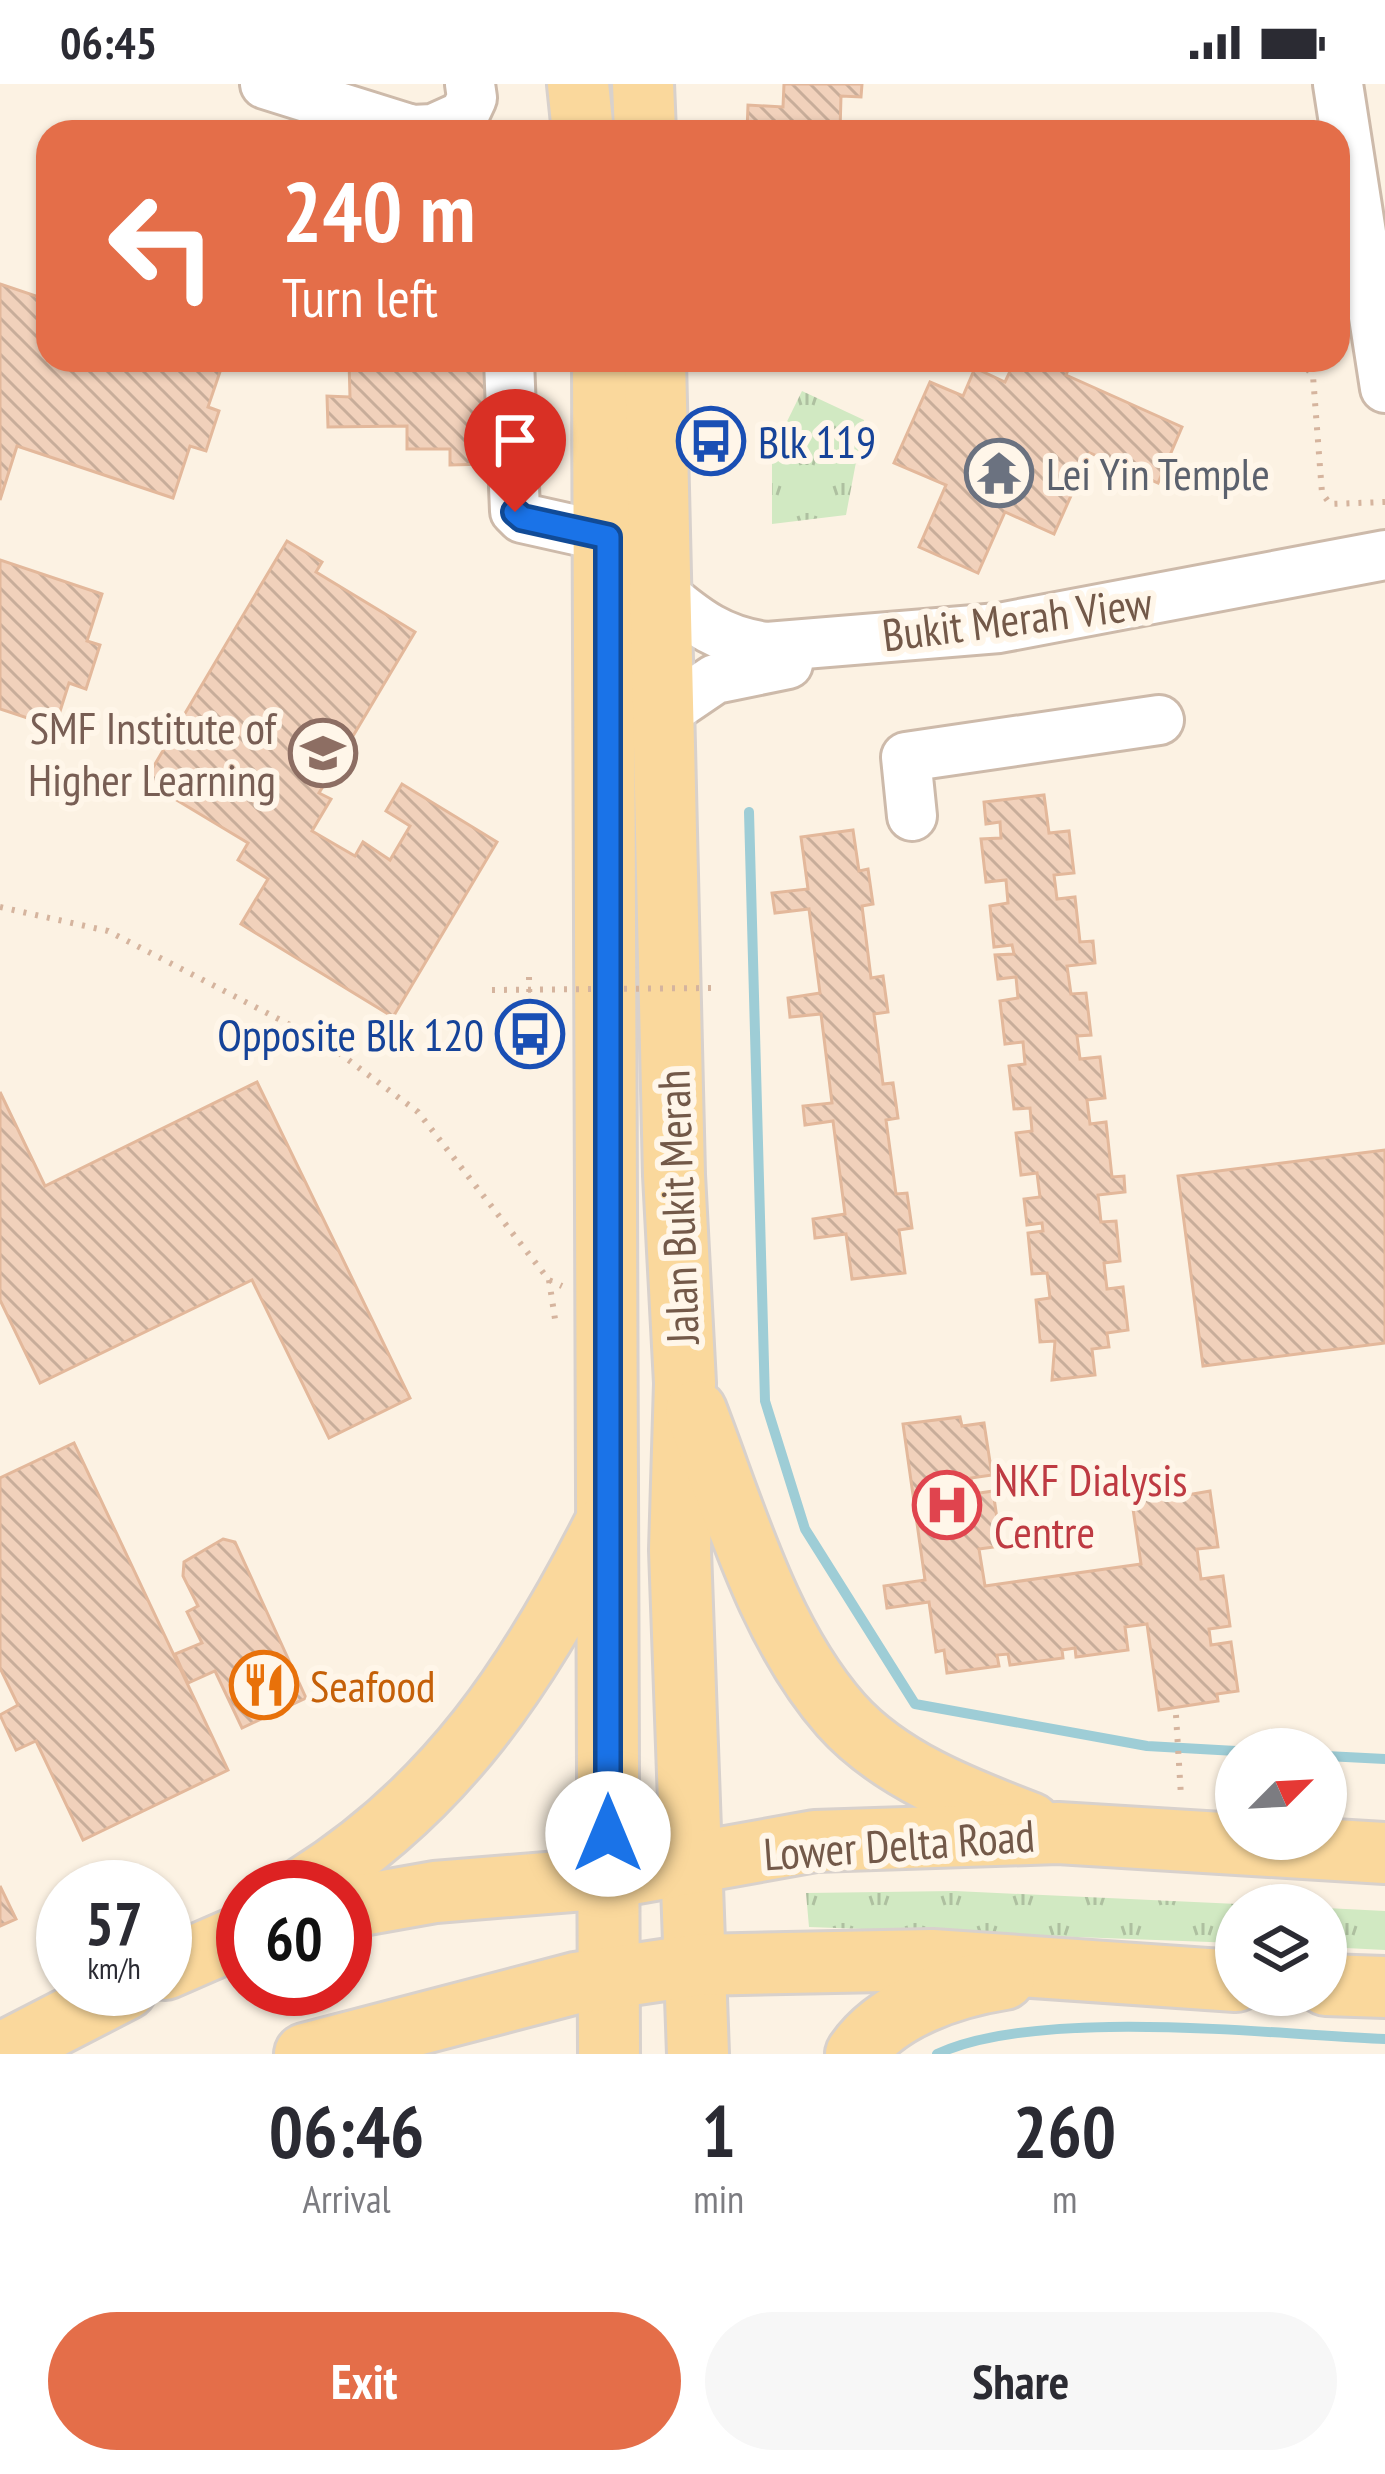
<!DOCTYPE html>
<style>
:root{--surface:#fff;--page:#f7f7f7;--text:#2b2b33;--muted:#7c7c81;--accent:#e46e49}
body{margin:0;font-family:"PT Sans Narrow",sans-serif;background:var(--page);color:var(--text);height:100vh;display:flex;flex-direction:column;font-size:45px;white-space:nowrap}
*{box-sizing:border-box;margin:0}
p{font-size:39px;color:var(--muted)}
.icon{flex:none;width:66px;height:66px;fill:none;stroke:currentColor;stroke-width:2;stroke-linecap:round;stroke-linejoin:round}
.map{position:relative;height:1970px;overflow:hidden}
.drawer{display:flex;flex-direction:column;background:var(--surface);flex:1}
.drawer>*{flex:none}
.banner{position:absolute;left:36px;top:36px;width:1314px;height:252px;border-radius:36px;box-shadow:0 3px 9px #0004;background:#e46e49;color:#fff;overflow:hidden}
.needle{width:78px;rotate:66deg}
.fabs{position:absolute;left:1215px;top:1644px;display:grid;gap:24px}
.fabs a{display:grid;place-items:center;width:132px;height:132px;border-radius:50%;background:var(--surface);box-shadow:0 3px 9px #0004;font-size:60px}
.speed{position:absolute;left:36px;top:1776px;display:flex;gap:24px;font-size:60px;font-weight:700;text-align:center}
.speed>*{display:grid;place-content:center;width:156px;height:156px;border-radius:50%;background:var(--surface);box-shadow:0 3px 9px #0004;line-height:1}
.speed small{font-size:30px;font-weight:400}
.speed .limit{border:18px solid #d22;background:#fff;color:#111}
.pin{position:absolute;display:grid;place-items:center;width:102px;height:102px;color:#fff;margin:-123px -51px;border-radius:50% 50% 50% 0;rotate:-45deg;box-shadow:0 0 12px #0007}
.pin .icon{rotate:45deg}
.me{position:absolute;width:132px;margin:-66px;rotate:0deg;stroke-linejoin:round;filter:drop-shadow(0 0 9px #0008)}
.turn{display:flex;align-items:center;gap:42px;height:252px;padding:0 48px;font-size:54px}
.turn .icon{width:156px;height:156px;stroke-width:2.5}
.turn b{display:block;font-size:84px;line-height:102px}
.eta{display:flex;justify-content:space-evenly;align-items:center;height:204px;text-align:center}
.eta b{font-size:72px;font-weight:800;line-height:84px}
.primary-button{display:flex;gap:24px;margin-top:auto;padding:24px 48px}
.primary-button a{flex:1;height:138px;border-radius:72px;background:var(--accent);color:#fff;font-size:48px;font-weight:800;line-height:138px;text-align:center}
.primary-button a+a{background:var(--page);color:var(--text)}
.status{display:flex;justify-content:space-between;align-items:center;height:84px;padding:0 60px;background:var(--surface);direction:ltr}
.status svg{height:33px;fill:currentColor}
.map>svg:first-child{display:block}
.grass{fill:url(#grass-tufts)}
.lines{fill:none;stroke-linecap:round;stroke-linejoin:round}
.stream{stroke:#9ecdd6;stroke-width:10}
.building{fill:url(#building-back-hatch);stroke:#e3b89b;stroke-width:3}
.minor-casing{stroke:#cdbaaa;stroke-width:54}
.major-casing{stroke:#d8d1cc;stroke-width:66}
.path{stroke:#d5b49e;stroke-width:6;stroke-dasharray:3 9;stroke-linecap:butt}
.minor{stroke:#fff;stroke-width:48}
.major{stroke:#fad89c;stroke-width:60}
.path-bridge{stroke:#d5b49e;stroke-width:6;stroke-dasharray:3 9;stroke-linecap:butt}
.route-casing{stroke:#114b97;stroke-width:30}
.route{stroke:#1a73e8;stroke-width:21}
.labels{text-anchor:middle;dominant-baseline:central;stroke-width:12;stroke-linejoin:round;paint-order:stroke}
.transit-label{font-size:45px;fill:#164399;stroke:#fff6e9;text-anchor:start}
.worship-label{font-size:45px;fill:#5b616d;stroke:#fff6e9;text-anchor:start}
.street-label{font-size:45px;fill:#735949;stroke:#fff6e9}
.education-label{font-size:45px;fill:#785e54;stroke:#fff6e9;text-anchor:end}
.health-label{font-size:45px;fill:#be3a42;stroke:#fff6e9;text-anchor:start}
.food-label{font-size:45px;fill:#c56008;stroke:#fff6e9;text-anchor:start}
</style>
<div class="status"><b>06:45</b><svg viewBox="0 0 49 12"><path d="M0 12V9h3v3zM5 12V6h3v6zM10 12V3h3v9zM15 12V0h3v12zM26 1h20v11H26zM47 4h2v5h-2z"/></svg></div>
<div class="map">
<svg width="1385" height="1970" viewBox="0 0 1385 1970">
<defs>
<pattern id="grass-tufts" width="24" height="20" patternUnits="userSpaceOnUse" patternTransform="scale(3)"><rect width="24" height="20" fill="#d1e9c2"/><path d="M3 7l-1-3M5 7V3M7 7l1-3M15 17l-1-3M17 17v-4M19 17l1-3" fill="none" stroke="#aec0a0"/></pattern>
<pattern id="building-back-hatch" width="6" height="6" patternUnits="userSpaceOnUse" patternTransform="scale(3)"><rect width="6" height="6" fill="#f1d1bb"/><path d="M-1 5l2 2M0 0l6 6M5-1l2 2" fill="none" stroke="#c8ad9a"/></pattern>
</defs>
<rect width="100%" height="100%" fill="#fcf2e3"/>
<g class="grass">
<path d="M 802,307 L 864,336 L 846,431 L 772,440 L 772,368 Z"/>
<path d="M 955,1807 L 1259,1821 L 1236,1821 L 1236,1859 L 809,1843 L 806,1809 Z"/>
<path d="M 1326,1824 L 1385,1827 L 1385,1866 L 1326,1863 Z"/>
</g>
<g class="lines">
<g class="stream">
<path d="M 749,728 L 765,1317 L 805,1445 L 915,1620 L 1147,1662 L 1236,1667"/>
<path d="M 1326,1672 L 1385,1675"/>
<path d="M 937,1970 C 1039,1923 1268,1950 1385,1955"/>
</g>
</g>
<g class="building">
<path d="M 784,0 L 862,0 L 861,13 L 841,12 L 840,48 L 747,48 L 748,21 L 783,23 Z"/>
<path d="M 0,200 L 48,216 L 48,276 L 224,276 L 208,323 L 219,327 L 206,367 L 190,362 L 173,414 L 17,362 L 0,416 Z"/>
<path d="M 349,276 L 488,276 L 489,380 L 450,381 L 450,365 L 407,365 L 407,342 L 328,343 L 327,312 L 350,313 Z"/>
<path d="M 1007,276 L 1072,276 L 1066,291 L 1182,343 L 1158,399 L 1090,369 L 1054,450 L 1005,428 L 978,489 L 919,463 L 946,401 L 894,379 L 930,298 L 963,312 L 975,284 L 1005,298 L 1014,279 Z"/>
<path d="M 287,457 L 322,478 L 316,488 L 415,548 L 319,709 L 331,715 L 312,747 L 355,772 L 363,758 L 390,776 L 410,742 L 386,727 L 402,700 L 497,758 L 393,933 L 241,840 L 268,795 L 238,776 L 248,759 L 145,697 Z"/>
<path d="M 0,476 L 102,510 L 87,557 L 100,561 L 86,605 L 69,599 L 55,643 L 0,625 Z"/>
<path d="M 1044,711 L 1049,749 L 1069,747 L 1074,789 L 1054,791 L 1057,815 L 1075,813 L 1080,858 L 1093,857 L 1095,879 L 1067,882 L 1071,910 L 1086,909 L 1091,951 L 1077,952 L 1080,975 L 1100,973 L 1105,1014 L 1087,1016 L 1090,1040 L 1106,1038 L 1112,1093 L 1124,1092 L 1125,1108 L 1098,1111 L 1101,1138 L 1116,1137 L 1120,1177 L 1104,1179 L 1107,1205 L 1123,1203 L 1128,1246 L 1107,1249 L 1109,1263 L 1092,1265 L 1095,1291 L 1052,1296 L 1055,1257 L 1040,1258 L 1036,1216 L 1050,1214 L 1047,1189 L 1032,1190 L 1028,1149 L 1043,1147 L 1042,1139 L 1027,1141 L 1024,1115 L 1040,1113 L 1037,1089 L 1021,1091 L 1016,1049 L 1032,1047 L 1030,1024 L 1014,1025 L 1009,982 L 1025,980 L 1023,958 L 1005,960 L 1000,917 L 1018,914 L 1016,893 L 998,895 L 995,871 L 1014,870 L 1012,861 L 994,863 L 990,822 L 1008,819 L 1006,796 L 986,798 L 981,755 L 1001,754 L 1000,738 L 986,740 L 984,718 Z"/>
<path d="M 853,746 L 859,787 L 868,785 L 873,820 L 862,822 L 871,894 L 883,892 L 888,928 L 874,930 L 883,1000 L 893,999 L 898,1034 L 886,1036 L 896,1110 L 907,1109 L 912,1144 L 899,1146 L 905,1189 L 852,1195 L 846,1150 L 815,1154 L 813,1135 L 845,1130 L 833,1037 L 805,1041 L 803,1022 L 832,1019 L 821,930 L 790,933 L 788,914 L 820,909 L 809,825 L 775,829 L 772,809 L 808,805 L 801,753 Z"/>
<path d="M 257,998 L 410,1314 L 329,1354 L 252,1196 L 40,1299 L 0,1216 L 0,1008 L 45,1102 Z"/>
<path d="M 1385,1066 L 1385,1259 L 1203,1282 L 1178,1092 Z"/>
<path d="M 960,1333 L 962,1342 L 984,1339 L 992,1391 L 971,1394 L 973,1410 L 993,1407 L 1001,1462 L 979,1465 L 985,1502 L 1141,1480 L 1131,1411 L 1186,1403 L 1187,1411 L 1210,1407 L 1218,1463 L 1197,1465 L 1201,1495 L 1223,1492 L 1230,1542 L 1209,1545 L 1211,1561 L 1231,1558 L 1238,1607 L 1217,1610 L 1218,1617 L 1159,1626 L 1147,1540 L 1125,1543 L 1128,1566 L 1076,1573 L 1075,1564 L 1062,1566 L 1063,1574 L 1010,1581 L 1008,1570 L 997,1571 L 999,1582 L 947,1589 L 944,1566 L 936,1568 L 929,1518 L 887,1524 L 884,1502 L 925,1496 L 903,1340 Z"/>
<path d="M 74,1359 L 228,1686 L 83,1756 L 36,1657 L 16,1666 L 0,1631 L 18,1621 L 0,1584 L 0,1394 Z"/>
<path d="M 223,1455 L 235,1458 L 306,1614 L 242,1644 L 215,1587 L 188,1599 L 175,1570 L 202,1559 L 187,1528 L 198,1522 L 183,1492 L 184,1478 Z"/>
<path d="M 0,1802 L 16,1835 L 0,1842 Z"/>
</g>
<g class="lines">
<g class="minor-casing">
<g id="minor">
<path d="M 265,0 L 412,46 L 433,45 L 464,31 L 472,14 L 470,0"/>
<path d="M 1338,0 L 1385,304"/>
<path d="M 509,276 L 515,427 L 522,434 L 607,453"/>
<path d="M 661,508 C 696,538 721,557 767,563 L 999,544 L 1385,471"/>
<path d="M 662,631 L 715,595 L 788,580"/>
<path d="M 912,732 L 906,673 L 1159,636"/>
</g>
</g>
<g class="major-casing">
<g id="major">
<path d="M 578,0 L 583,48"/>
<path d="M 643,0 L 645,48"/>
<path d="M 603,276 L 609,1970"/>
<path d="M 655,276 L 674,1091 L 685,1299 L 680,1466 L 698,1970"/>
<path d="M 696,1327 C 735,1428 768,1548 841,1631 C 889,1685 964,1714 1030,1739"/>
<path d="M 305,1803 C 447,1714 528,1591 603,1444"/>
<path d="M 345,1824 L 435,1808 L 609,1794 L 815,1757 L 1058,1749 L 1385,1769"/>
<path d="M 165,1885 L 243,1851"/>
<path d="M 1326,1901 L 1385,1903"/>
<path d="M 0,1970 L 126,1905"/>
<path d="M 305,1970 L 576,1899 L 697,1881 L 932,1876 L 1236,1897"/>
<path d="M 856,1970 C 886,1925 953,1903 1004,1895"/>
</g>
</g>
<g class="path">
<path d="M 1300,276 L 1313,292 L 1322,409 L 1330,420 L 1385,418"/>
<path d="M 0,823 L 108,847 L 327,960 L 418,1028 L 549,1196 L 562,1202"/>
<path d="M 529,893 L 530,950 L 561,947"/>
<path d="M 549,1196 L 555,1235"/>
<path d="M 1176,1631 L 1181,1712"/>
</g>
<use href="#minor" class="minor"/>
<use href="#major" class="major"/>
<path class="path-bridge" d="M 492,906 L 711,904"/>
</g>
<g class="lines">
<g class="route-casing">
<path id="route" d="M 515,428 L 522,434 L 608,453 L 608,1750"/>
</g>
<use href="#route" class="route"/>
</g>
<defs>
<g id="bus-ring" transform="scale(3.45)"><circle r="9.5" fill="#fff6e9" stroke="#1a4fb4" stroke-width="1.5"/><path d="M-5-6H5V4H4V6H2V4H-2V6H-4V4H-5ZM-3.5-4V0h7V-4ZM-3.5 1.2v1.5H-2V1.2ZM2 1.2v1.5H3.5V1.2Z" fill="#1a4fb4"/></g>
<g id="temple-ring" transform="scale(3.45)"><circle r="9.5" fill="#fff6e9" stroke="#6b7280" stroke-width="1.5"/><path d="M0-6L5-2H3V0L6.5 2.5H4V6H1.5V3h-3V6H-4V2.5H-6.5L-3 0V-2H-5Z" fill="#6b7280"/></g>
<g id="university-ring" transform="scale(3.45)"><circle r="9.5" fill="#fff6e9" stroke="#8d6e63" stroke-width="1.5"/><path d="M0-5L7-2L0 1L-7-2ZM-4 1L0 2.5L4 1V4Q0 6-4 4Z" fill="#8d6e63"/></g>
<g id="hospital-ring" transform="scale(3.45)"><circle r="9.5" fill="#fff6e9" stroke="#e0444e" stroke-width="1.5"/><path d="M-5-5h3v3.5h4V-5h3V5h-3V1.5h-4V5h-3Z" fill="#e0444e"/></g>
<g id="restaurant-ring" transform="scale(3.45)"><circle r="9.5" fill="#fff6e9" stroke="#e8710a" stroke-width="1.5"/><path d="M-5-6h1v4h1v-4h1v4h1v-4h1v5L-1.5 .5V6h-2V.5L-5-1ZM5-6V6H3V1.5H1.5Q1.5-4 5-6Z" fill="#e8710a"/></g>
</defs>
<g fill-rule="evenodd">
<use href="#bus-ring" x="711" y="357"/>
<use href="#temple-ring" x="999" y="389"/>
<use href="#university-ring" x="323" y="669"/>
<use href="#bus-ring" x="530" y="950"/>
<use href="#hospital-ring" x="947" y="1421"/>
<use href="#restaurant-ring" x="264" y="1601"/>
</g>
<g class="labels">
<g class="transit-label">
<text x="758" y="357">Blk 119</text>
<text x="484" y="950" text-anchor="end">Opposite Blk 120</text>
</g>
<g class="worship-label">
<text x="1046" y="389">Lei Yin Temple</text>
</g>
<g class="street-label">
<text transform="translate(1017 534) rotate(-7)">Bukit Merah View</text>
<text transform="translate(677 1123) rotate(-92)">Jalan Bukit Merah</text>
<text transform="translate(899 1760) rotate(-4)">Lower Delta Road</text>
</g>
<g class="education-label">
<text x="276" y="643">SMF Institute of<tspan x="276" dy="52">Higher Learning</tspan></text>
</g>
<g class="health-label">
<text x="994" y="1395">NKF Dialysis<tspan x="994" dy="52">Centre</tspan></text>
</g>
<g class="food-label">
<text x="310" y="1601">Seafood</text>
</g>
</g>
</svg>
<div class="fabs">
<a><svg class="needle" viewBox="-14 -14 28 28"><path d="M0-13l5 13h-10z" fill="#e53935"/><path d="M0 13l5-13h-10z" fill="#7c7c81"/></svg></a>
<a><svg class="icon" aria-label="layers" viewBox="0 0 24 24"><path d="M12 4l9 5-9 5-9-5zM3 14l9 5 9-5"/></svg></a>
</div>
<div class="speed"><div>57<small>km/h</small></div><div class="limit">60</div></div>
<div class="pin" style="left:515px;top:428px;background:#d93025"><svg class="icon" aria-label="arrive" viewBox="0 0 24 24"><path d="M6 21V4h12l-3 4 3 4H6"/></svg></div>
<svg class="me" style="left:608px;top:1750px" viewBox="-20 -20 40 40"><circle r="19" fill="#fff"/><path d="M0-13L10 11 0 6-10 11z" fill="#1a73e8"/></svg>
<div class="banner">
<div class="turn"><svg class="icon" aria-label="left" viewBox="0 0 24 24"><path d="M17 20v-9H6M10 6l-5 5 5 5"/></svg><div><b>240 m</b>Turn left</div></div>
</div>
</div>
<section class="drawer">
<div class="eta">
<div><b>06:46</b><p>Arrival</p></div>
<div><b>1</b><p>min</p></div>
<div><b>260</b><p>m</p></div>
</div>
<div class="primary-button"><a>Exit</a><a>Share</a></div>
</section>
